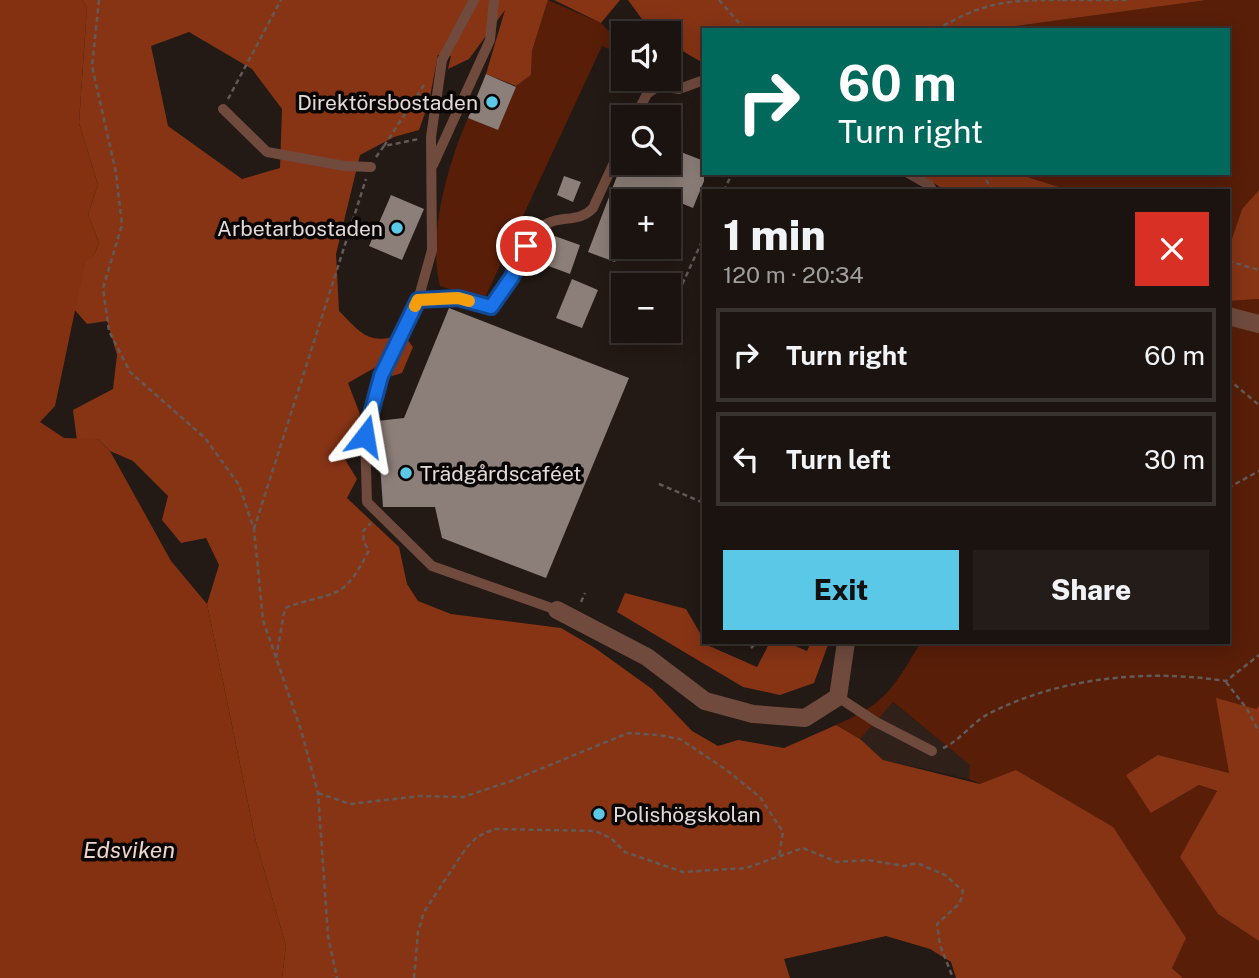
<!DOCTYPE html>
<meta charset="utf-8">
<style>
:root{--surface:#1a1310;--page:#231c19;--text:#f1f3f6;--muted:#9f9e9f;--line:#383230;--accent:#5bc8e7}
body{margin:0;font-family:"Public Sans",sans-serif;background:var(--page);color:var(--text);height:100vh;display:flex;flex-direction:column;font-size:26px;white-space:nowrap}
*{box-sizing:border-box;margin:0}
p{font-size:23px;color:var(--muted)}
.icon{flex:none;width:38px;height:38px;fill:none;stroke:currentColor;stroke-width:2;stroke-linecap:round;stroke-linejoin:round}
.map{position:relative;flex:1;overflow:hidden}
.details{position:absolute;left:702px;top:189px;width:528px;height:455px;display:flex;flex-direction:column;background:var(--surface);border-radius:0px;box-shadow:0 4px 18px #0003,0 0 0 2px var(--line)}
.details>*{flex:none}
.hud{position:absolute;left:702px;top:28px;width:528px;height:147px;border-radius:0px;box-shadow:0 4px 18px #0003,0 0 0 2px var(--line);background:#00695c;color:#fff;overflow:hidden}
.buttons{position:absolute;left:611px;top:21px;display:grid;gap:14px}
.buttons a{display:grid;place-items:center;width:70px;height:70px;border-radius:0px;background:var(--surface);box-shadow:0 4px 18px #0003,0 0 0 2px var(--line);font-size:35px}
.pin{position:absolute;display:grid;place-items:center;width:60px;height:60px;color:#fff;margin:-30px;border:4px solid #fff;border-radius:50%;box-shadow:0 2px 7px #0007}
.me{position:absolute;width:77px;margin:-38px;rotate:14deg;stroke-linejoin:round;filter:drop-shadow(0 0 5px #0008)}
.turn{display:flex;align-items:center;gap:24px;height:147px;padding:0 21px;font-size:32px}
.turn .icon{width:91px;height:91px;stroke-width:2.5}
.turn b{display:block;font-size:49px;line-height:60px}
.round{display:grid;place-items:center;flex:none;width:74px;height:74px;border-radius:0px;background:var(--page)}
.overview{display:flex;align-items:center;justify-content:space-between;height:119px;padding:0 21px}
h1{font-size:42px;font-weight:800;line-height:52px}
.cta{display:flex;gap:14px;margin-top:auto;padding:14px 21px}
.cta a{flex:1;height:80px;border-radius:0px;background:var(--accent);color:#111;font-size:28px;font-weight:800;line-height:80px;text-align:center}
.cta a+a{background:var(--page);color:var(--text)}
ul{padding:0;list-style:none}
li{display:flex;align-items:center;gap:21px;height:94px;margin:0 14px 10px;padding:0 7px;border:4px solid var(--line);border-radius:0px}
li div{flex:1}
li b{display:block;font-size:26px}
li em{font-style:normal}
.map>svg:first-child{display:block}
.built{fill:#30201a}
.green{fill:#581e08}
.forest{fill:#873415;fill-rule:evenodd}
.water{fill:#833111}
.building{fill:#8c7e79}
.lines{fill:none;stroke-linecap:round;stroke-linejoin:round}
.path{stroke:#635a57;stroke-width:2.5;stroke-dasharray:5 3.5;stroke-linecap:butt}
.lane{stroke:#6f4a3d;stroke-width:10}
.street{stroke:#6f4a3d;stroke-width:18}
.route-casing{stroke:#114b97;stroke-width:18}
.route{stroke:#1a73e8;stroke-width:12}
.slow{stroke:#f59e0b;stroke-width:12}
.poi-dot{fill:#5bc8e7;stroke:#090504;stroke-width:2.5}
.labels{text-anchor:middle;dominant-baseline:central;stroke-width:7;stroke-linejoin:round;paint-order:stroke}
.poi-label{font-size:21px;fill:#e2dad8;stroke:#090504;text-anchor:end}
.water-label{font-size:23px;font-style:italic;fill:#edd5cc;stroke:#090504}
</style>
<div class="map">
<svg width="1259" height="978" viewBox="0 0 1259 978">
<rect width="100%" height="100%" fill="#231915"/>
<path class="built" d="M 892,702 L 971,765 L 969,779 L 883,760 L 860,739 Z"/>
<g class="green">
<path d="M 548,0 L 601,23 L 618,41 L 614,51 L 602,46 L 484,300 L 440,286 C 427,237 448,163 468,118 L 498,130 L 516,86 L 531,75 L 532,51 Z"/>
<path d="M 1207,0 L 1259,0 L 1259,190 L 1242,209 L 1232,240 L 1229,239 L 1228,191 L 1072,191 L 1015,173 L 1228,173 L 1228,30 L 986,30 Z"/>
<path d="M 1259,299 L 1259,760 L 1217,701 L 1229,773 L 1158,755 L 1151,813 L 1199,785 L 1218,792 L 1218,914 L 1259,941 L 1259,978 L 1183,978 L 981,784 L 969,779 L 970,765 L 893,702 L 860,739 L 836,725 C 887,703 893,688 921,642 L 1228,642 L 1229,301 Z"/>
</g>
<g class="forest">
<path d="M 82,0 L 548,0 L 532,51 L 531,75 L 516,86 L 486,74 L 505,10 L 469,59 L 448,69 L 451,56 L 438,55 L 429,102 L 419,130 L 394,137 L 360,155 L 336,254 L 339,311 C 362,334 369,346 403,334 L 413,347 L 402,373 L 392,376 L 383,363 L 348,383 L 360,414 L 341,453 L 357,479 L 347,498 L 399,547 L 407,584 L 418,601 L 451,614 L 561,628 L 595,648 L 652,689 L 692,731 L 718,746 L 738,740 L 784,748 L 836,725 L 860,739 L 883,760 L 980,784 L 1016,770 L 1113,827 L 1186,938 L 1172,968 L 1183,978 L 956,978 L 951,962 L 930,949 L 886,936 L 784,959 L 790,978 L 282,978 L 286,946 L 256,842 L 207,604 L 219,565 L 206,538 L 181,543 L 162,520 L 168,496 L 133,461 L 110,451 L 98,439 L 77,441 L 73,410 L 113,389 L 117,355 L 107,321 L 87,324 L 74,309 L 85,262 L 95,253 L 99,243 L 88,214 L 98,185 L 79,123 L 87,7 ZM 189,32 L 252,69 L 282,109 L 280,168 L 242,179 L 168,126 L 151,46 Z"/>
<path d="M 554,0 L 620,0 L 601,23 Z"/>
<path d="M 628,0 L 1207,0 L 986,30 L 704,30 L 703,63 L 669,43 L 668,33 L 652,33 Z"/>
<path d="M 918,173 L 1014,173 L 1072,191 L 946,191 Z"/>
<path d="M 1259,190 L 1259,299 L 1229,301 L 1229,239 L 1232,239 L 1242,209 Z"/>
<path d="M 625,593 L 686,609 L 707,645 L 757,667 L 770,642 L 786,642 L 807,651 L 811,642 L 829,642 L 814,683 L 780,695 L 743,687 L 617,612 Z"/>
<path d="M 1216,698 L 1256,709 L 1259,706 L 1259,941 L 1218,914 L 1180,857 L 1217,791 L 1199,785 L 1151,813 L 1126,775 L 1158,755 L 1229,773 Z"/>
</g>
<path class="water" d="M 0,0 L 82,0 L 87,7 L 79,123 L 98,185 L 88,214 L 99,243 L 95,253 L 85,263 L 55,406 L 40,422 L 64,438 L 98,439 L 110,451 L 171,561 L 207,604 L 256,842 L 286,946 L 282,978 L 0,978 Z"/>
<g class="building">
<path d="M 486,74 L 516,87 L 498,130 L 468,118 Z"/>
<path d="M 668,147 L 704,161 L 704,181 L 693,208 L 676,201 L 623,201 L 623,240 L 615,262 L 588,252 L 622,163 L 668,163 Z"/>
<path d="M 564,176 L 581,182 L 573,202 L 557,195 Z"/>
<path d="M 391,195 L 424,209 L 402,260 L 369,246 Z"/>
<path d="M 546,233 L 580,245 L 570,274 L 535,261 Z"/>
<path d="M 572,279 L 598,290 L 582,328 L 556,318 Z"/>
<path d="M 449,308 L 629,378 L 546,578 L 442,538 L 435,507 L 383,507 L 377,421 L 404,418 Z"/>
</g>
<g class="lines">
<g class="path">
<path d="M 99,0 L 92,66 L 116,173 L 122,225 L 103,288 L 109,331 L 130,372 L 205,438 L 239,485 L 254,529 L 263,620 L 301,730 L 318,793 L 328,936 L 337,978"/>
<path d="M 719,0 L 745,30"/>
<path d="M 1062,0 L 1130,0"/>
<path d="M 936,30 C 983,2 1007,0 1060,0"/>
<path d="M 228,99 L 281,0"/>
<path d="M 384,146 L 424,85"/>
<path d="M 376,157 L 384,146 L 419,139"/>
<path d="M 981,173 L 994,191"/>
<path d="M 724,191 L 732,173"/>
<path d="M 1228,261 L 1259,270"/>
<path d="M 668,315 L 704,237"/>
<path d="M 1228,379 L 1259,405"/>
<path d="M 659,484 L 704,503"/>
<path d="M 1228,488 L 1259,471"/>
<path d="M 254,529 L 366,179"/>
<path d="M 581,602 L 585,593"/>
<path d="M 751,648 L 757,642"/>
<path d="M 276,658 L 285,608 C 336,589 342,604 369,550 L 364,543 L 363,531 L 371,523"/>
<path d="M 1226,682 L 1247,709 L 1259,732"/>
<path d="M 943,748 C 960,741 973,721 990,713 C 1062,677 1147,669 1226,681 L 1259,655"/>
<path d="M 318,793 L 350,804 L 420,796 L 463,797 L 511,781 L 628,733 L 658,735 L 680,739 L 725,769 L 760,797 L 783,832 L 779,856"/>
<path d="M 414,978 L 418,932 L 424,912 L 466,848 L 477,837 L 494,829 L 595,831 L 611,838 L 625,852 L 683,872 L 746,868 L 803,848 L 837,862 L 868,860 L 904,866 L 917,863 L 945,875 L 963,891 L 960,903 L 937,924 L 940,945 L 953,978"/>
</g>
<g class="lane">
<path d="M 474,0 L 442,60 L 431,137 L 432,250 L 418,300 L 381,376 L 365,436 L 367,502 L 432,566 L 557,610"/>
<path d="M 223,109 L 267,152 L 345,166 L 371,167"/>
<path d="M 635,117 L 647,94 L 658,86 L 679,89 L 704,80"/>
<path d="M 433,165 L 490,40 L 494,0"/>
<path d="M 908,173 L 929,185 L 933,191"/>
<path d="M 418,300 L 458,298 L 491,307 C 512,284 519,244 542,227 C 557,214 579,224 593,208 L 623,143"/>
<path d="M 838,697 L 876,722 L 932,751"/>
</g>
<g class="street">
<path d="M 1228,316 L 1259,324"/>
<path d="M 557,610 L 647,657 L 705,701 L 753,714 L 805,718 L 838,697 L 846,642"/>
</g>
</g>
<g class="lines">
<g class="route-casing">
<path id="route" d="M 365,436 L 381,376 L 418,300 L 458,298 L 491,307 L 512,277 L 526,246"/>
</g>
<use href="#route" class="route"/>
<path class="slow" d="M 415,306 L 418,300 L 458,298 L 469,301"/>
</g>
<g class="poi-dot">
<circle cx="492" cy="102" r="7"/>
<circle cx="397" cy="228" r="7"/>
<circle cx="406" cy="473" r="7"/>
<circle cx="599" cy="814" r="7"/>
</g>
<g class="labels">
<g class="poi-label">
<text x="478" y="102">Direktörsbostaden</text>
<text x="383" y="228">Arbetarbostaden</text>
<text x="420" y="473" text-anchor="start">Trädgårdscaféet</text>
<text x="613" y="814" text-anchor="start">Polishögskolan</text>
</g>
<g class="water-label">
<text x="129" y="849">Edsviken</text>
</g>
</g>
</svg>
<div class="buttons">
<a><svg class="icon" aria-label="sound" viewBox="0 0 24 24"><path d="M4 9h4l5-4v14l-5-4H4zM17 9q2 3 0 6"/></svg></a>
<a><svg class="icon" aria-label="search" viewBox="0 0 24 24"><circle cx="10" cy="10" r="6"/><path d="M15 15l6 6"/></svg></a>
<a>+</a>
<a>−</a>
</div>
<div class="pin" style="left:526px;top:246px;background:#d93025"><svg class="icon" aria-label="arrive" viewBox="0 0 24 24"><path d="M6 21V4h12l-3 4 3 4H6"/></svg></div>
<svg class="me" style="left:365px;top:436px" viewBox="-20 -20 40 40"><path d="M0-17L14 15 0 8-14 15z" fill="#1a73e8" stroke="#fff" stroke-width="4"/></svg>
<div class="hud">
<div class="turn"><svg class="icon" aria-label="right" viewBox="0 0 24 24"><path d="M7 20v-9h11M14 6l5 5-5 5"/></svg><div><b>60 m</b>Turn right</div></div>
</div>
<section class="details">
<div class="overview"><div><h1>1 min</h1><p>120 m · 20:34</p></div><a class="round" style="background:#d93025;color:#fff"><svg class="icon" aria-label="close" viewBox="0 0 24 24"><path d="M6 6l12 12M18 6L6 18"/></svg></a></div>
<ul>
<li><svg class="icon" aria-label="right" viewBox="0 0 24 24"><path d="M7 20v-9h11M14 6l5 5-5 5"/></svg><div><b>Turn right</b></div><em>60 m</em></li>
<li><svg class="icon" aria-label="left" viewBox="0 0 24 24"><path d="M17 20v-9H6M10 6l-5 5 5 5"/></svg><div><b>Turn left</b></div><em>30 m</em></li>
</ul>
<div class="cta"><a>Exit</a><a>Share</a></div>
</section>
</div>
